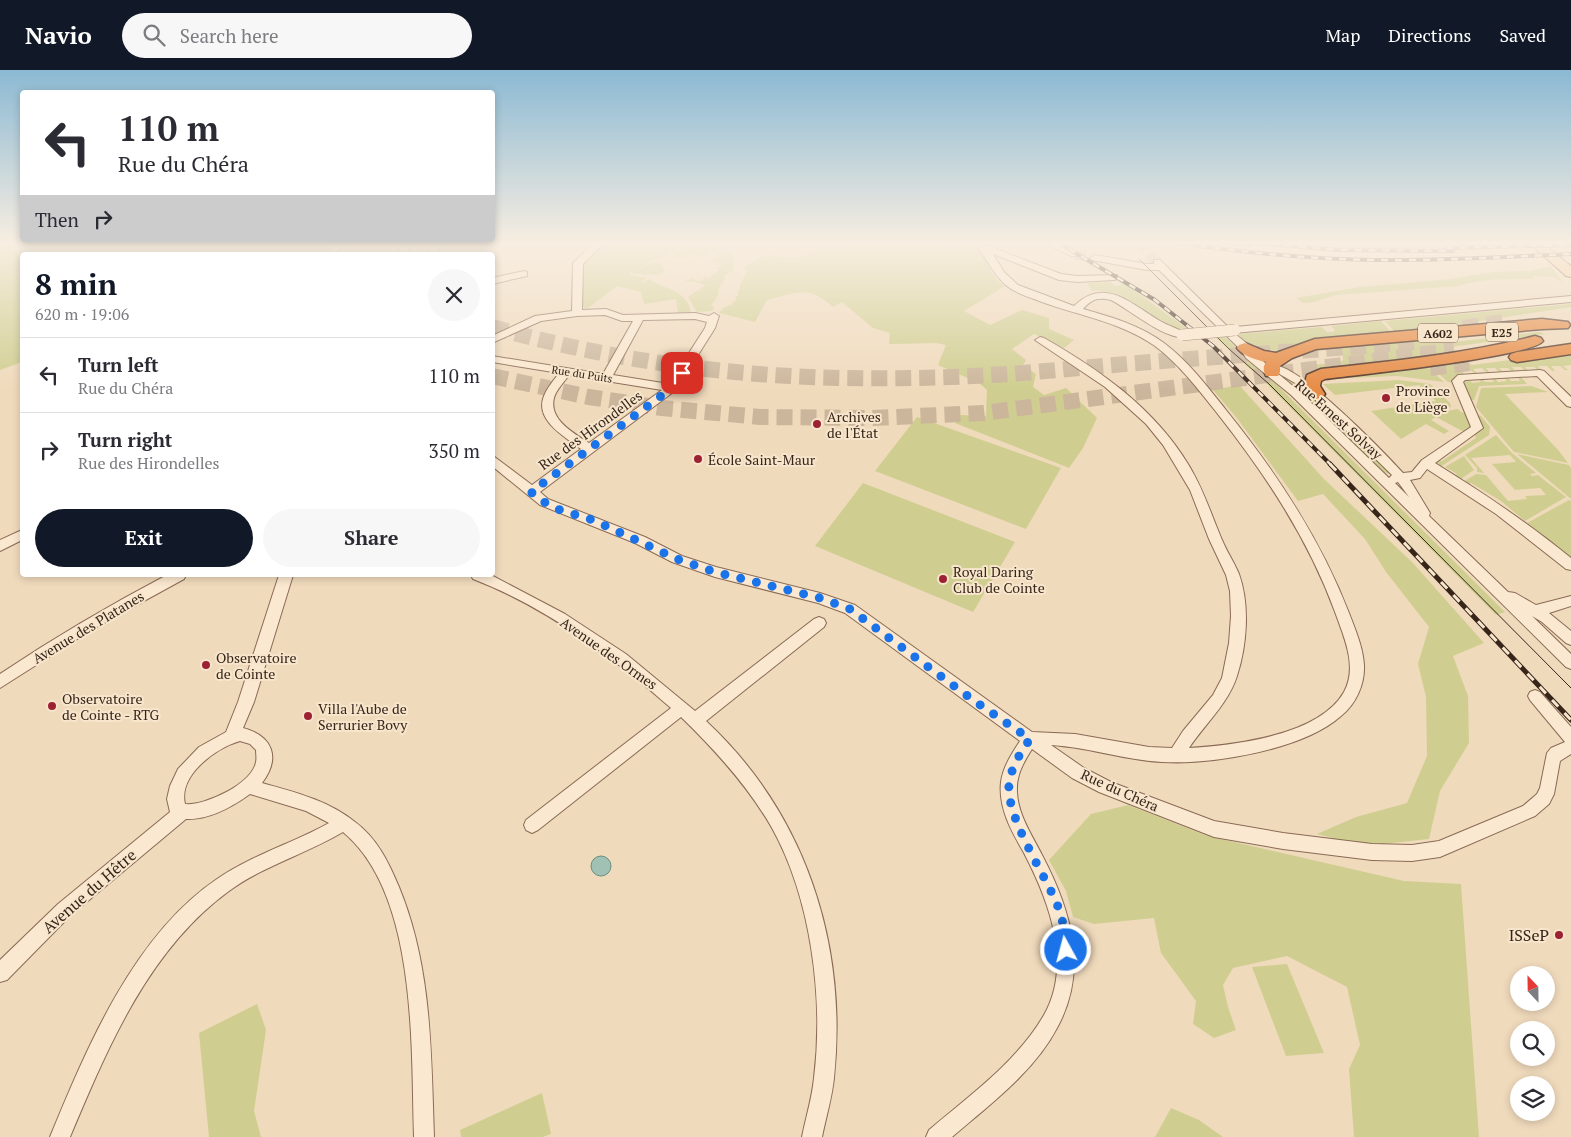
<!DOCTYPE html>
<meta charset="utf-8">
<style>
:root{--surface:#fff;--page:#f7f7f7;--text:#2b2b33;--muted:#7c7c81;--line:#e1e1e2;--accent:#111827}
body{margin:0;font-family:"PT Serif",serif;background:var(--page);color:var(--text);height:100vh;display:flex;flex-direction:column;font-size:19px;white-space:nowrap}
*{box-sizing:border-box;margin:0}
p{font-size:16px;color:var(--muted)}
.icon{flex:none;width:28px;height:28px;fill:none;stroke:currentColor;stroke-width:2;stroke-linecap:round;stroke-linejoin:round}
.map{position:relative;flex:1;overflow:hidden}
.drawer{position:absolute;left:20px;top:182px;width:475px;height:325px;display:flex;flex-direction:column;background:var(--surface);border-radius:5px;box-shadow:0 2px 8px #0003}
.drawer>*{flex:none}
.top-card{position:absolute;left:20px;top:20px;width:475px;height:152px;border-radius:5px;box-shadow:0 2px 8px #0003;background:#fff;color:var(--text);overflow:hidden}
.needle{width:32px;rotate:338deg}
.buttons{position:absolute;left:1510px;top:896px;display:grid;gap:10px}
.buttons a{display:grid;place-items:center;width:45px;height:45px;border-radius:50%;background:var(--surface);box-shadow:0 2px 8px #0003;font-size:25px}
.pin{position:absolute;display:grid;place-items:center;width:42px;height:42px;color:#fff;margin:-21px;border-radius:10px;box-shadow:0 2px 8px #0006}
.me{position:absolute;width:55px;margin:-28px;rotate:353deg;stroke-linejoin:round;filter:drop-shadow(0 0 4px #0008)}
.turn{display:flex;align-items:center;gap:18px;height:105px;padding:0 15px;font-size:22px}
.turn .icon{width:65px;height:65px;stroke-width:2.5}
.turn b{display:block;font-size:35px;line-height:42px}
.then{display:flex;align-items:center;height:48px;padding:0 15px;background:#0003;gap:10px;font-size:19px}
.round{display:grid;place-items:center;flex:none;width:52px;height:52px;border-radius:26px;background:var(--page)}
.headline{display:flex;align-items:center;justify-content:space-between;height:85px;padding:0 15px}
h1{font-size:30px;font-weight:700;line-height:38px;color:var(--accent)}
.action{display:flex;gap:10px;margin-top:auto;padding:10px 15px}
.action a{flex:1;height:58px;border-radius:30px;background:var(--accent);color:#fff;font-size:20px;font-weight:700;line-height:58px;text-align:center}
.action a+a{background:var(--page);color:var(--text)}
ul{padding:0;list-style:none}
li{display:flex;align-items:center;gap:15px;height:75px;padding:0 15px;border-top:1px solid var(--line)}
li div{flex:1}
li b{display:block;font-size:19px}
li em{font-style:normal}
header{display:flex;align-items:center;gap:30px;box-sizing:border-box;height:70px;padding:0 25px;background:var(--accent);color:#fff}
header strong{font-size:24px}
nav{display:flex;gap:28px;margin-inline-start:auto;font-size:18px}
.search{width:350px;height:45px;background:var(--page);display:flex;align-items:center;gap:12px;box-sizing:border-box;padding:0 18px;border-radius:28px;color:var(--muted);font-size:19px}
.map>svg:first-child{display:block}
.green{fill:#cfce90}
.water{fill:#a0c1b3;stroke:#678f80}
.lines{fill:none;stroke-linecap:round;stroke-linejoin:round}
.minor-tunnel{stroke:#cbb69c;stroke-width:11;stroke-dasharray:11 5;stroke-linecap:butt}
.highway-tunnel{stroke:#cbb69c;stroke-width:16;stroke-dasharray:16 8;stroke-linecap:butt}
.minor-casing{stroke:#896a55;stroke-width:2}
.major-casing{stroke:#56382a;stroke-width:2}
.highway-casing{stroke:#56382a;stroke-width:3}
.minor{fill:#fbe8d0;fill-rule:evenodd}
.major{fill:#f7ca90;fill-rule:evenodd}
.highway{fill:#e78b45;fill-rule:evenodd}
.tram{stroke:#37251a;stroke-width:1}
.rail-far1-casing{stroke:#37251a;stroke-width:4}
.rail-casing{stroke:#37251a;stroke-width:5}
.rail-far1{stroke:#f7e5cc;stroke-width:2.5;stroke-dasharray:7;stroke-linecap:butt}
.rail{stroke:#f7e5cc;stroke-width:3;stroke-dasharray:9;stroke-linecap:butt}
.minor-bridge-casing{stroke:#896a55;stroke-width:12;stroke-linecap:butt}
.minor-bridge{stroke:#fbe8d0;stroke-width:11}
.route{stroke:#1a73e8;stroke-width:9;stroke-dasharray:0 16.2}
.poi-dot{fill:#9c2132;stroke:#f7e5cc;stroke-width:2}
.labels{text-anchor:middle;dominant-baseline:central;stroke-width:4;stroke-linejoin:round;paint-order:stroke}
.far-street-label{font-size:11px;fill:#37251a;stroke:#f7e5cc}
.shield{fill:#f7e5cc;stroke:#715f4f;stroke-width:1}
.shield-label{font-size:12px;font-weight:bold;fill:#37251a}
.poi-label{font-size:14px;fill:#37251a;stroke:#f7e5cc;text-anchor:start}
.street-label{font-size:14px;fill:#37251a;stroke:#f7e5cc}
.near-street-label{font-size:16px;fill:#37251a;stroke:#f7e5cc}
.near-poi-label{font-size:16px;fill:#37251a;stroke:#f7e5cc;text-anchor:end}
</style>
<header>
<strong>Navio</strong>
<div class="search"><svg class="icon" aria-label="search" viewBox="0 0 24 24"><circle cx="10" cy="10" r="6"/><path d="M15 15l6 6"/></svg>Search here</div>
<nav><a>Map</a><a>Directions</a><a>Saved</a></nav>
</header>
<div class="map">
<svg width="1571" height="1067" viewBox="0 0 1571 1067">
<rect width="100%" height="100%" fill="#f0dabc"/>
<g class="green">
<path d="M 0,172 L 324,172 L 312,185 L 22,185 L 22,292 L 0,300 Z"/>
<path d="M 606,172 L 707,172 L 681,177 L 635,200 L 655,192 L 661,194 L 665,202 L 658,205 L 634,204 L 631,202 L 629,205 L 647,208 L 641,212 L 644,213 L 649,209 C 664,219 689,221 691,243 L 678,244 L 676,229 L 644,234 L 641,222 L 617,216 L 588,238 L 584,238 L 581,235 L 580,197 Z"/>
<path d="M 846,172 L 945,172 L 954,178 L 970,172 C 988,183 987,205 1005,216 L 964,241 L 990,255 L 1022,240 L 1049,248 L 1049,259 L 1074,270 L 1064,278 L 1034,264 L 1012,279 L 1026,290 L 1023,295 L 1036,304 L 1033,317 L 1044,325 L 1066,318 L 1097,348 L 1083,378 L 1069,398 L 955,353 L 961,345 L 986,346 L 987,320 L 979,313 L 938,295 L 946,275 L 936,273 L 889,274 L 890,263 L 873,258 L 842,232 L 833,237 C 808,214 796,223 767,230 L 755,252 L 719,243 L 723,238 L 733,234 L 732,233 L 737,229 L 735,227 L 738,226 L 738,220 L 740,219 L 740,215 L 747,201 L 743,198 L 764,186 L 774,185 L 777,188 L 784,186 L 789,189 L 793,186 L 793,188 L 798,188 L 798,186 L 806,186 L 806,184 L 813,184 L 812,182 L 817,181 L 818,178 C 827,181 839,179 846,172 Z"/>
<path d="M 713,173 C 731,173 734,184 733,200 L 724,206 L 725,208 L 719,218 L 718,226 L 716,227 L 717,228 L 711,235 L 714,238 L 712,241 L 697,242 L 688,227 L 706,215 L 692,211 L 683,212 L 693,208 L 696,211 L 702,211 L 704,207 L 709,208 L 719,200 L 716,198 L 721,196 L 722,194 L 712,192 L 718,185 L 711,182 L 701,188 L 694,184 L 689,185 L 687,188 L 675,188 L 672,186 L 678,181 Z"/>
<path d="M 1551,196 L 1563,213 L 1554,207 L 1532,206 L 1534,209 C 1508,209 1484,208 1458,216 L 1336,225 L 1314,232 L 1303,233 L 1296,228 L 1360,217 L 1451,209 L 1494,202 L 1529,201 Z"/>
<path d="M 1117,208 L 1189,260 C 1152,263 1134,216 1092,221 L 1087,213 L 1110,212 L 1115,216 L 1122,215 L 1115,209 Z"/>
<path d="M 1571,234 L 1571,237 L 1410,262 L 1396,263 L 1385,251 Z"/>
<path d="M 1381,251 L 1392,263 L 1312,271 L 1279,282 L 1245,272 L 1238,264 L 1322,257 L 1327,262 L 1333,262 L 1335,260 L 1331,256 Z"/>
<path d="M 1539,262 L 1546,264 L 1451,277 L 1459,284 L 1317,303 L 1308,295 L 1339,293 L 1343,290 L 1343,286 C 1331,276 1310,282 1295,283 L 1306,278 L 1438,265 L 1446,273 Z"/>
<path d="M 1222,264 L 1275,313 L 1505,542 L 1496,545 L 1267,314 L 1213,265 Z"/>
<path d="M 1571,282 L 1571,295 L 1563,296 L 1568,300 L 1565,300 L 1560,296 L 1551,296 L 1555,301 L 1552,301 L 1547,296 L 1538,296 L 1542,301 L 1539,301 L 1534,297 L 1525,297 L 1529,301 L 1526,302 L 1521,297 L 1512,297 L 1516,302 L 1512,302 L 1508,298 L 1499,298 L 1503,302 L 1499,302 L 1495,298 L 1486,298 L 1490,303 L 1487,303 L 1482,298 L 1473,299 L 1477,303 L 1474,303 L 1469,299 L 1461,299 L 1464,304 L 1460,306 L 1456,313 L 1448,312 L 1429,295 L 1465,290 L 1472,295 Z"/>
<path d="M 1425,295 L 1444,312 L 1397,306 L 1326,309 L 1324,307 Z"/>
<path d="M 1278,303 L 1299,312 L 1392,405 L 1381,401 L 1297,318 Z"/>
<path d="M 1517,306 L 1520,306 L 1527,314 L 1479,316 L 1474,330 L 1469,330 L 1461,311 L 1468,308 L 1472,313 L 1481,312 L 1477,308 L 1481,308 L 1485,312 L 1494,312 L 1491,307 L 1494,307 L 1498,312 L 1507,311 L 1503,307 L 1507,307 L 1511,311 L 1520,311 Z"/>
<path d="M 1399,310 L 1430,314 L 1450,333 L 1451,337 L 1439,340 L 1441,342 L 1458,339 L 1461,342 L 1470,344 L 1475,355 L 1466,363 L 1436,347 L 1431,350 L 1449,361 L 1444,364 L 1426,354 L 1401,369 L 1371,341 L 1436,331 L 1419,315 L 1335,325 L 1323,314 Z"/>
<path d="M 1239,315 L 1324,409 L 1412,492 L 1484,573 L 1453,586 L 1468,626 L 1469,673 L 1440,721 L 1429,769 L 1363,776 L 1317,764 L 1356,747 L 1407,733 L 1427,686 L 1426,627 L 1418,594 L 1429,557 L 1386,502 L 1365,469 L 1323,424 L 1298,431 L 1236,347 L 1213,320 Z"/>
<path d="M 1531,316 L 1548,322 L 1505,324 L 1559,381 L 1568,393 L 1514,382 L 1476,337 L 1481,318 Z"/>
<path d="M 1476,343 L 1481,346 L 1490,357 L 1489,365 L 1437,399 L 1430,394 L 1437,390 L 1442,391 L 1476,368 L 1475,365 L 1481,359 Z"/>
<path d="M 917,347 L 1061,398 L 1026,459 L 875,401 Z"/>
<path d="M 1496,365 L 1512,383 L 1536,403 L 1530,404 L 1532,406 L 1538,405 L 1566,427 L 1525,451 L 1501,431 L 1471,413 L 1466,416 L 1461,413 L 1476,404 L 1486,405 L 1508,431 L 1527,429 L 1525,426 L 1546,425 L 1540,418 L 1515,420 L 1492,394 L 1516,392 L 1510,385 L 1471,388 L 1484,403 L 1477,402 L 1477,398 L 1465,385 Z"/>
<path d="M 1517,384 L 1569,395 L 1571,398 L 1571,429 Z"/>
<path d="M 1464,386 L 1474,400 L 1458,411 L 1452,408 L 1457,404 L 1445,397 Z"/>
<path d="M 863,413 L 1015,472 L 973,542 L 815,476 Z"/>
<path d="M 1569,430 L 1571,431 L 1571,489 L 1527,453 Z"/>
<path d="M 1128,735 L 1208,766 L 1404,811 L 1461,814 L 1479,1067 L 1354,1067 L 1349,999 L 1360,975 L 1347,917 L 1287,886 L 1233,898 L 1223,915 L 1228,937 L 1236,960 L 1214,968 L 1193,954 L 1196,931 L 1161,883 L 1154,848 L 1094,854 L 1073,847 L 1066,821 L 1049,790 L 1091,744 Z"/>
<path d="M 1287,894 L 1324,983 L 1286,986 L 1252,897 Z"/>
<path d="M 257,934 L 266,960 L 254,1041 L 261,1067 L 209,1067 L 199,963 Z"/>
<path d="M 542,1023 L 551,1064 L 543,1067 L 461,1067 L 460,1060 Z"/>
<path d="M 1171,1038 L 1199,1050 L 1223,1067 L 1155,1067 Z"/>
</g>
<circle class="water" cx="601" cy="796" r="10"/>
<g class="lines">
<g class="minor-tunnel">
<path d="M 1138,172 L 1157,192"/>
<path d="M 1075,184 L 1095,188"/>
</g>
<g class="highway-tunnel">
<path d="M 232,172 L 245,185"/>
<path d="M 311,172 L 330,185"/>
<path d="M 492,257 C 646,300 790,313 950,307 C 1017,305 1084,297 1150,292 C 1239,285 1327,279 1416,272"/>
<path d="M 1463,258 L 1503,252"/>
<path d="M 1430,298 L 1469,293"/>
<path d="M 492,306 L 589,327 L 662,338 L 760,347 L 872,348 L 984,343 L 1454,280"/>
</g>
<g class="minor-casing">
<g id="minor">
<path d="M 337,172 L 347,172 L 333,185 L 323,185 Z"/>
<path d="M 401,172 L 410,172 L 408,185 L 398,185 Z"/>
<path d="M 435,172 L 444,172 L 436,185 L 426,185 Z"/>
<path d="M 595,172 L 605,172 L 583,194 L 582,240 L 606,239 L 623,245 L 695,243 L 709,246 L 714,243 L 719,246 L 715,258 L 676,320 L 540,422 L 548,429 L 645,467 L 682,486 L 716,497 L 820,523 L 855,535 L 1032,662 L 1075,664 L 1149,677 L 1172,678 L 1183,661 L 1213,625 L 1222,608 L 1229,573 L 1231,546 L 1230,521 L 1226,505 L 1209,469 L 1190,420 L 1163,375 L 1146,354 L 1105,317 L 1035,270 L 1040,267 L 1044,268 C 1100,300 1154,338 1188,394 C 1203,418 1211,444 1222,470 C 1227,482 1234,492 1239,504 C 1250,535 1247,575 1237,606 C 1228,634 1205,654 1189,678 C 1234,675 1319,666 1344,622 C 1358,597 1344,567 1335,542 C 1308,468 1265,404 1217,343 C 1198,319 1179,294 1155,276 C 1121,252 1080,246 1042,232 C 1030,227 1016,224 1006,215 C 994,205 987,190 978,177 L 983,174 L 986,175 L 1061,204 L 1077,206 L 1117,205 L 1117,209 L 1114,210 L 1077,212 L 1059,210 L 993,184 L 1004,202 L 1018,215 L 1074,236 C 1105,206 1131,234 1160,251 C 1168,256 1181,259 1187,265 L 1186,267 C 1166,271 1129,239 1111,230 C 1098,227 1092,229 1083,239 C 1111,247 1140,255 1164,273 C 1188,291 1207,316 1226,340 C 1276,402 1320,468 1349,543 C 1355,559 1363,577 1364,595 C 1365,614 1356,634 1341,646 C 1303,680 1211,695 1162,692 C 1124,690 1088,677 1051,675 L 1084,698 L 1111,712 L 1214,751 L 1283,763 L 1372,774 L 1412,775 L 1439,771 L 1523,736 L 1537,724 L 1540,718 L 1547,683 L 1551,678 L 1565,672 L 1530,630 L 1528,626 L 1530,622 L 1535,620 L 1540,622 L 1571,657 L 1571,684 L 1560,691 L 1554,724 L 1549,734 L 1535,746 L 1440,787 L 1412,791 L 1372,790 L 1283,779 L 1214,767 L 1099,722 L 1072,708 L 1032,679 C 1023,693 1016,706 1017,722 C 1018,745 1032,765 1042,785 C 1071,840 1089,900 1057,958 C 1034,1002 989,1035 952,1067 L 926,1067 L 929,1060 C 969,1026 1017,992 1044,945 C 1073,894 1049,831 1024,783 C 1012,762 998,738 1001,712 C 1003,697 1012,683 1020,671 L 845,543 L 818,533 L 715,507 L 672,492 L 635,473 L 540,435 L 492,396 L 492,385 L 532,415 L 581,379 C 565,367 534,350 544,326 C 547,318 554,310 559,303 L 492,292 L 492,286 L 603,304 L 633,251 L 622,251 L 605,245 L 577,246 L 541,251 L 492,273 L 492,266 L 535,246 L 572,241 L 573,193 ZM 695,249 L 707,252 L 705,258 L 669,314 L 613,305 L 643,250 ZM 569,305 L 662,320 L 589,373 C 573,363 546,348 555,325 C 558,318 565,311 569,305 Z"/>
<path d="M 1040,172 L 1053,172 L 1080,184 L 1078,186 L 1072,186 Z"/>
<path d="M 1095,185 L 1147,194 L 1154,194 L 1154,190 L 1160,190 L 1230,259 L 1235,257 L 1571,226 L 1571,232 L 1234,263 L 1256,281 L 1257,283 L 1256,285 L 1272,299 L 1273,296 C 1295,290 1386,384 1403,403 L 1412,402 L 1422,390 L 1471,357 L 1452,311 L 1458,305 L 1540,300 L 1544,301 L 1571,327 L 1571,337 L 1567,336 L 1537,306 L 1465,310 L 1463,312 L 1483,358 L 1435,393 C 1482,422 1528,453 1571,488 L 1571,500 L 1566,499 L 1496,444 L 1427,399 L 1420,408 L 1410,410 L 1430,443 L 1429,446 L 1508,522 L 1515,523 L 1536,535 L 1571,526 L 1571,536 L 1549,543 L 1571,561 L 1571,575 L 1566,573 L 1542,552 L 1532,546 L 1571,584 L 1571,599 L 1566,597 L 1291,325 L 1246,288 L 1241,280 L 1159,200 L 1147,200 L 1092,190 L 1090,188 ZM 1276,302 L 1302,317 L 1392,405 L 1389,408 L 1299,321 ZM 1398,412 L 1409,427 L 1395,413 Z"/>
<path d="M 524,201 L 527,202 L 527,206 L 492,214 L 492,208 Z"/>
<path d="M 22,460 L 22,470 L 0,481 L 0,470 Z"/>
<path d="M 167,505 L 186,505 L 184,509 L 93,559 L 0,618 L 0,604 C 54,568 110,535 167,505 Z"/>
<path d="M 279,505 L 293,505 L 254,632 L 243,658 C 273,666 281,688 262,713 C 294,722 328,730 355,752 C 377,768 389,793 399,817 C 432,897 431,982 434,1067 L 414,1067 C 411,979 418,824 343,762 C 306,784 263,796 229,821 C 148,880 107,979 70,1067 L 50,1067 C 87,977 134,865 217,809 C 252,785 293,773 329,753 L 306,741 L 250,724 C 232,737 209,750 186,749 L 70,846 L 7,910 L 0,912 L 0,890 L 58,834 L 170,742 L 167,729 L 170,716 L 178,699 L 199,677 L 226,662 L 238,632 ZM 240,671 L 250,674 L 256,680 C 256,684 257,688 256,692 C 252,714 205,736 185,734 C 178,705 216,678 240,671 Z"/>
<path d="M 471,505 L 491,505 L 565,544 L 626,584 L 695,641 L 814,549 L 819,547 L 824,549 L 826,553 L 824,557 L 706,651 C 805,743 848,873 834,1008 C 832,1028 826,1047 822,1067 L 802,1067 C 806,1047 812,1028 814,1008 C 824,928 811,828 772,758 C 748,716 715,680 681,647 L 538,760 L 532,763 L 526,760 L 524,755 L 526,750 L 671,638 C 612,586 546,537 473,509 Z"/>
</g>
</g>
<g class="major-casing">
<path id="major" d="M 1528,172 L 1541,172 L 1571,196 L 1571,207 L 1566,206 Z"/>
</g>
<g class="highway-casing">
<g id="highway">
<path d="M 1542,249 L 1568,252 L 1570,255 L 1568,258 L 1542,259 L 1316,279 L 1292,288 L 1280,296 L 1280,302 L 1278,306 L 1266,306 C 1263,301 1263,296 1266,292 C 1256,290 1243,286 1237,278 L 1239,275 L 1245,273 L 1264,281 L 1276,283 L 1315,269 Z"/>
<path d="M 1535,266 L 1541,268 L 1543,271 C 1532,287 1355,305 1325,309 L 1321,311 L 1320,316 L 1325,324 L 1322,328 L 1316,329 L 1310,328 L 1304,316 L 1307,305 L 1321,299 C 1393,291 1465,284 1535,266 Z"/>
<path d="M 1571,274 L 1571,284 L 1517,292 L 1511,290 L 1509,287 L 1511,284 L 1517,282 Z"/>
</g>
</g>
<use href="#minor" class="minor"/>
<use href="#major" class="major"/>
<use href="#highway" class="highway"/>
<path class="tram" d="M 1139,189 L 1229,279 L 1269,314 L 1571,618"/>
<g class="rail-far1-casing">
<g id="rail-far1">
<path d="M 1057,172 L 1155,230 L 1213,276 L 1331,395"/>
<path d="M 1172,172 C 1239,182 1306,189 1373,190 C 1439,191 1505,187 1571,184"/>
<path d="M 1225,172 L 1250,175"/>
<path d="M 1243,172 L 1339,180 L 1453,181"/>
<path d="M 1446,178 L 1571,175"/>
</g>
</g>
<g class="rail-casing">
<path id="rail" d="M 1330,394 L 1571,650"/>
</g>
<use href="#rail-far1" class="rail-far1"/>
<use href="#rail" class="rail"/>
<g class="minor-bridge-casing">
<path id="minor-bridge" d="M 1182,265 L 1235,260"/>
</g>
<use href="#minor-bridge" class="minor-bridge"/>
</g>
<linearGradient id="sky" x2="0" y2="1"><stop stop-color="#8bb9d3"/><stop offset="0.54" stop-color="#f8eee1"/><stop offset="1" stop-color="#f8eee1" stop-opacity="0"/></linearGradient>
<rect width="1571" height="321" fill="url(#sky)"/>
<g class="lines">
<path class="route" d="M 682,303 L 672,318 L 531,422 L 544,432 L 560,440 L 593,450 L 677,489 L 715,502 L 820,528 L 850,539 L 973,630 L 1030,669 C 1021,682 1011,697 1009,714 C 1006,747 1043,801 1057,834 L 1062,848 L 1066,880"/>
</g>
<g class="poi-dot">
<circle cx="1386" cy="328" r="5"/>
<circle cx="817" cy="354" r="5"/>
<circle cx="698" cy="389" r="5"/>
<circle cx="943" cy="509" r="5"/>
<circle cx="206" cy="595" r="5"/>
<circle cx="52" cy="636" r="5"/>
<circle cx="308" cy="646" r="5"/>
<circle cx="1559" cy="865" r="5"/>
</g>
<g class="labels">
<g class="far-street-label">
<text transform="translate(582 304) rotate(9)">Rue du Puits</text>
</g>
<g class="shield">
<rect x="1486" y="252.5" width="32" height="19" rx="4"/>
<rect x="1418" y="253.5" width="40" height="19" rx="4"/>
</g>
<g class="shield-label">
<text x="1502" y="262">E25</text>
<text x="1438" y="263">A602</text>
</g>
<g class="poi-label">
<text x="1396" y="320">Province<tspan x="1396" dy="16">de Liège</tspan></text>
<text x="827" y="346">Archives<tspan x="827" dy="16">de l'État</tspan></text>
<text x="708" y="389">École Saint-Maur</text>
<text x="953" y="501">Royal Daring<tspan x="953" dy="16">Club de Cointe</tspan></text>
<text x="216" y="587">Observatoire<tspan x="216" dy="16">de Cointe</tspan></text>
<text x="62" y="628">Observatoire<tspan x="62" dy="16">de Cointe - RTG</tspan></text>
<text x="318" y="638">Villa l'Aube de<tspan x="318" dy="16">Serrurier Bovy</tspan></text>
</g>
<g class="street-label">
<text transform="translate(1339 349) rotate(42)">Rue Ernest Solvay</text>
<text transform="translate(590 360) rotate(-36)">Rue des Hirondelles</text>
<text transform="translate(88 557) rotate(-31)">Avenue des Platanes</text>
<text transform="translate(609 583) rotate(35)">Avenue des Ormes</text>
<text transform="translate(1120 720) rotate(24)">Rue du Chéra</text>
</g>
<g class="near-street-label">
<text transform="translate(89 821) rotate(-41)">Avenue du Hêtre</text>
</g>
<g class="near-poi-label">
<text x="1549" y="865">ISSeP</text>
</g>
</g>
</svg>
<div class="buttons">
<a><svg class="needle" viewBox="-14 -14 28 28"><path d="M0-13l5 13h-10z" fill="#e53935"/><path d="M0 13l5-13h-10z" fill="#7c7c81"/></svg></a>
<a><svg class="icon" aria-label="search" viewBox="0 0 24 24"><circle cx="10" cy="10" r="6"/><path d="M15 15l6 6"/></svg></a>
<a><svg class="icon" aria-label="layers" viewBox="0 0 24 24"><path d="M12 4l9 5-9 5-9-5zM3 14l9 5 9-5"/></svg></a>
</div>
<div class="pin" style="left:682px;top:303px;background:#d93025"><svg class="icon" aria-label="arrive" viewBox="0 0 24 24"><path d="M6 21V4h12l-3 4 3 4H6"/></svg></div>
<svg class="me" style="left:1066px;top:880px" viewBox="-20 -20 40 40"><circle r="17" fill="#1a73e8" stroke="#fff" stroke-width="3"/><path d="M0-11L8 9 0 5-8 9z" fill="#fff"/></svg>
<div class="top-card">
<div class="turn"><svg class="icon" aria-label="left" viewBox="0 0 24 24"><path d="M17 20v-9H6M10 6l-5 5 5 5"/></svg><div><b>110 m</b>Rue du Chéra</div></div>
<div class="then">Then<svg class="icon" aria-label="right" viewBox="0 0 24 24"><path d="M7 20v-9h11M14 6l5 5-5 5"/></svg></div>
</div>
<section class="drawer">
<div class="headline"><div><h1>8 min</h1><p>620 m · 19:06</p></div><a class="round"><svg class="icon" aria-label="close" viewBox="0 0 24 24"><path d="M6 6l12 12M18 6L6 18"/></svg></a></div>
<ul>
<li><svg class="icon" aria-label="left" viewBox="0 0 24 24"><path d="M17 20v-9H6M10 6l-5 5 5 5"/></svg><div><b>Turn left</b><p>Rue du Chéra</p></div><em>110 m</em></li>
<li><svg class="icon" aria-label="right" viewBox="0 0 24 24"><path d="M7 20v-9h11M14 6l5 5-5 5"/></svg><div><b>Turn right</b><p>Rue des Hirondelles</p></div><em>350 m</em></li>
</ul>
<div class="action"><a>Exit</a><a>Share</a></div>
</section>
</div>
